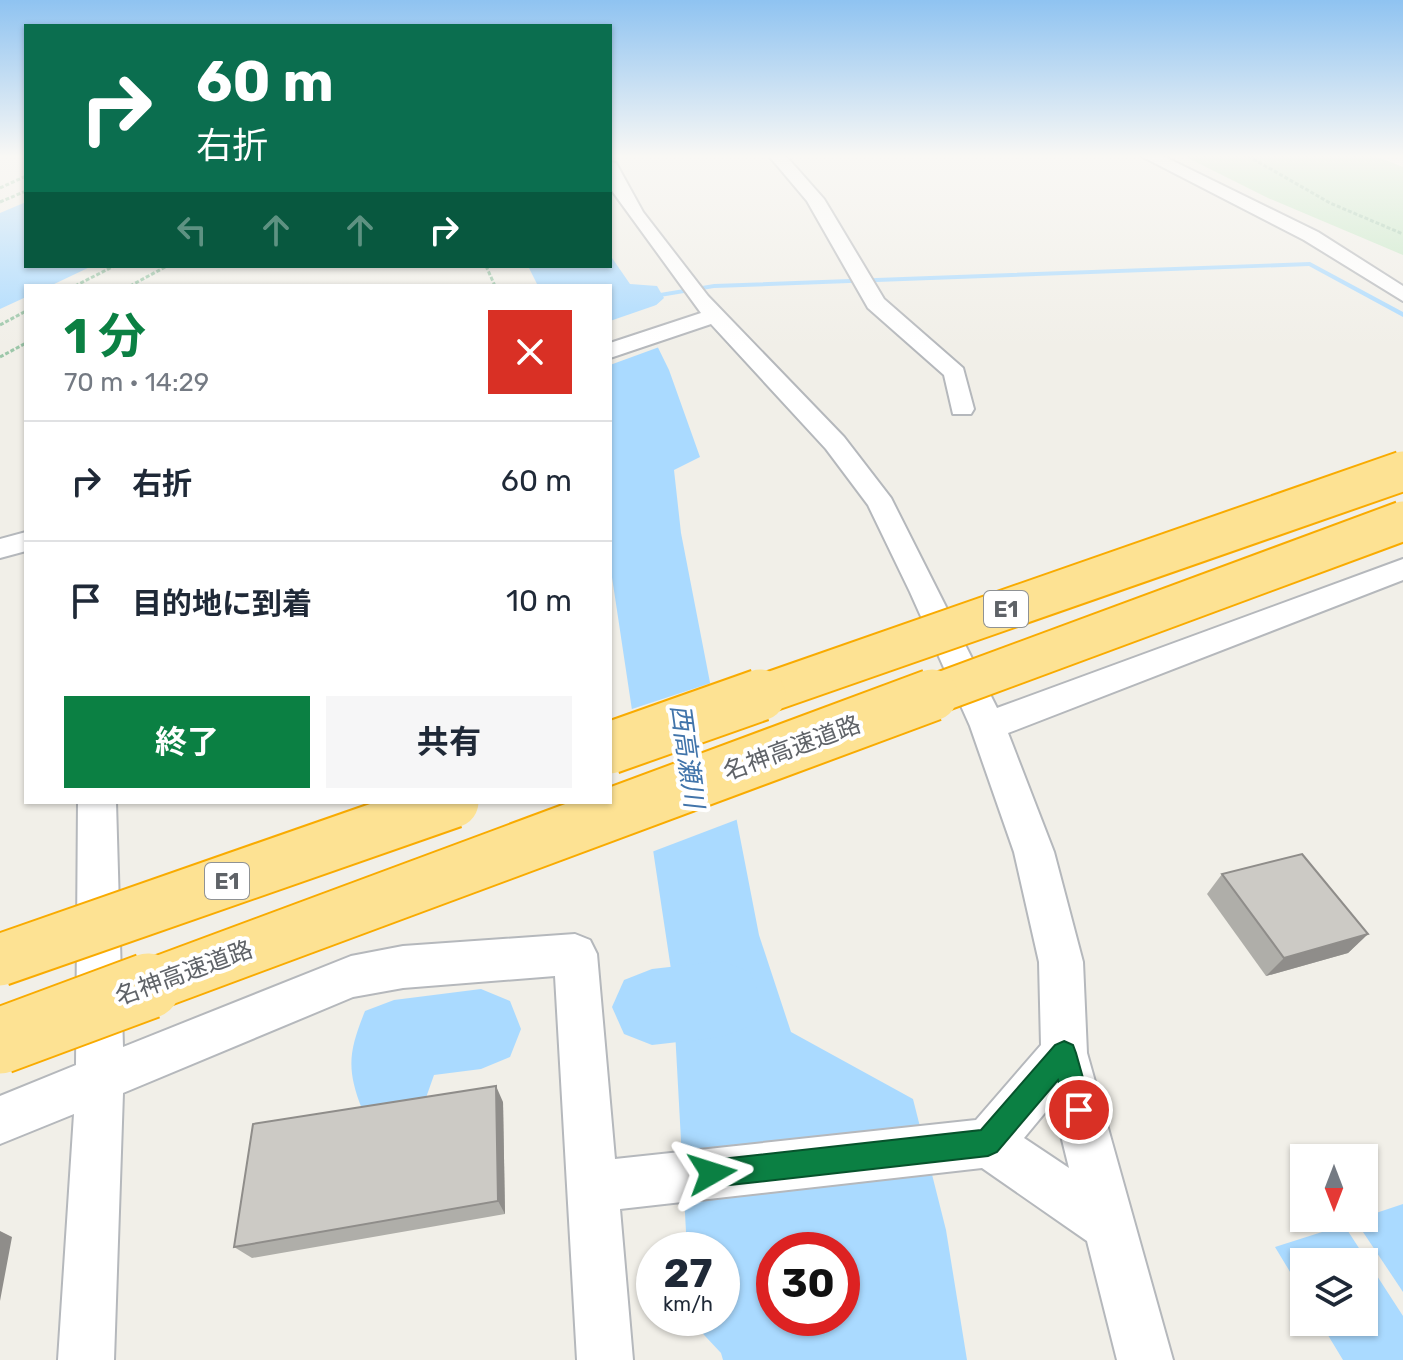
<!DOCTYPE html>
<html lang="ja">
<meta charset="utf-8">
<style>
:root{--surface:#fff;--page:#f6f6f7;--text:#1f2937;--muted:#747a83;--line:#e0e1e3;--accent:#0b8043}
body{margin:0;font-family:Rubik,"Noto Sans JP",sans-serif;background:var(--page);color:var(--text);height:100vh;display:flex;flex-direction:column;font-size:30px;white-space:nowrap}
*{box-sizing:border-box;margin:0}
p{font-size:26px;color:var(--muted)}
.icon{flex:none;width:44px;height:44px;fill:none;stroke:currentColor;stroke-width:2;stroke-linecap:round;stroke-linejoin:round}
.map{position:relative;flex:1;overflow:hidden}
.details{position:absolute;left:24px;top:284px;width:588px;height:520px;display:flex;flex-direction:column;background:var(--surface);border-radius:0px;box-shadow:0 2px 6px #0004}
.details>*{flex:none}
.guide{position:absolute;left:24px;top:24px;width:588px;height:244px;border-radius:0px;box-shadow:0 2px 6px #0004;background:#0b6e4f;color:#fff;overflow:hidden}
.needle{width:52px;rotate:180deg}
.tools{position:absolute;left:1290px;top:1144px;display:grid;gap:16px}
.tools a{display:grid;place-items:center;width:88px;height:88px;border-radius:0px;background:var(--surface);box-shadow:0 2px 6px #0004;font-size:40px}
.speed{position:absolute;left:636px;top:1232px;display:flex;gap:16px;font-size:40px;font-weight:700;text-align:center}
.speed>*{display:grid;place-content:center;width:104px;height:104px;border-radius:50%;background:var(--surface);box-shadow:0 2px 6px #0004;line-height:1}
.speed small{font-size:20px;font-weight:400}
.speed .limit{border:12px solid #d22;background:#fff;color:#111}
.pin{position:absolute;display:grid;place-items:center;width:68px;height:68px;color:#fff;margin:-34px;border:4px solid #fff;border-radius:50%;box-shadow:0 2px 8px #0007}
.me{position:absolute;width:88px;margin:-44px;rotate:84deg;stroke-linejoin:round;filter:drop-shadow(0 0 6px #0008)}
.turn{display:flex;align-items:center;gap:28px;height:168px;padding:0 40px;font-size:36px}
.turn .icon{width:104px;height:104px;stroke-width:2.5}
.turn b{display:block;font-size:56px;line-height:68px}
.lanes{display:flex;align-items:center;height:76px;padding:0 40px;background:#0003;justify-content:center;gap:40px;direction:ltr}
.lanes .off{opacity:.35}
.round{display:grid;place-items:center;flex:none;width:84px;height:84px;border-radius:0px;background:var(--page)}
.headline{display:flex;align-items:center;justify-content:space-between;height:136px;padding:0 40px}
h1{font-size:48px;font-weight:700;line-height:60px;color:var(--accent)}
.action{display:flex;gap:16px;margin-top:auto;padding:16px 40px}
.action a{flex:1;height:92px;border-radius:0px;background:var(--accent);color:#fff;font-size:32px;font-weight:700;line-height:92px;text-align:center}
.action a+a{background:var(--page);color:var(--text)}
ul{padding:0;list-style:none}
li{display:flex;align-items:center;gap:24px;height:120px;padding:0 40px;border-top:2px solid var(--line)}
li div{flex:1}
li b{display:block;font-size:30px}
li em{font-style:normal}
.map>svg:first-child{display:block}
.green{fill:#c5e8c5}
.water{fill:#aadaff;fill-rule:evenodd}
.pier{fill:#f1efe8}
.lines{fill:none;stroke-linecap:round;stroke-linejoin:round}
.stream{fill:#aadaff;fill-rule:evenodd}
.river{fill:#aadaff;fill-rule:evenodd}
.minor-casing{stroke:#b5b8bc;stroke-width:4}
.path{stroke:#9cc7a9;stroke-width:3;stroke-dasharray:4 2;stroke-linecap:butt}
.minor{fill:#fff;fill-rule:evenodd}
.highway-bridge-far2-casing{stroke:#f9ab00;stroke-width:43;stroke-linecap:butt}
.highway-bridge-far1-casing{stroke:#f9ab00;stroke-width:55;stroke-linecap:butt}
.highway-bridge-casing{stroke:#f9ab00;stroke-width:69;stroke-linecap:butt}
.highway-bridge-far2{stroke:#fde293;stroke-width:39}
.highway-bridge-far1{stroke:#fde293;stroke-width:51}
.highway-bridge{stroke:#fde293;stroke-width:65}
.wall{fill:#afaea9}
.shaded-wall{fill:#8f8d8a}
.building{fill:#cccac5;stroke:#8f8d8a;stroke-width:2}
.route{fill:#0b8043;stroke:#07532c;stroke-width:2}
.labels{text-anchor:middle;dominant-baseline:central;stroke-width:8;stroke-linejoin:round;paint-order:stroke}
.shield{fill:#fff;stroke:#8f9295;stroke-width:2}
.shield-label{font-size:22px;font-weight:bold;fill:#5f6368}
.street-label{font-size:24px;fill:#5f6368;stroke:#fff}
.water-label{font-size:26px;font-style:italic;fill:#4174aa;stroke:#fff}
</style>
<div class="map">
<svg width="1403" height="1360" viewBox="0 0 1403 1360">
<rect width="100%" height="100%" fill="#f1efe8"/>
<path class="green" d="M 1184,156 L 1375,156 L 1403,167 L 1403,255 L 1268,198 Z"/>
<g class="water">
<path d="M 26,202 L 26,266 L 92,266 L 50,286 L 26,286 L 26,297 L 0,309 L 0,213 Z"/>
<path d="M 610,255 L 630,284 L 657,286 L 664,298 L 643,317 L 669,370 L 700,457 L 674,470 L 681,533 L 759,935 L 791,1032 L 913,1099 L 946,1230 L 967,1360 L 723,1360 L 721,1353 L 691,1321 L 691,1318 L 722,1318 L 722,1250 L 687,1250 L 672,976 L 610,564 L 610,286 L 538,286 L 528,266 L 610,266 ZM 774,1250 L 842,1250 L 842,1318 L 774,1318 Z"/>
<path d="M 1403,1204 L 1403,1292 L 1355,1220 Z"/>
<path d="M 1344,1225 L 1403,1316 L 1403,1360 L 1343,1360 L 1320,1322 L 1364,1322 L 1364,1262 L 1304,1262 L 1304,1295 L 1275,1247 Z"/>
</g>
<g class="pier">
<path d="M 665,302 L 648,317 L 662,346 L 610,365 L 610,321 Z"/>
<path d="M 714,682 L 741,818 L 649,853 L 629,710 Z"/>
</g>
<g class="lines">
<path class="stream" d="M 1310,262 L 1403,312 L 1403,317 L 1309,266 L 714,288 L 648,299 L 645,297 L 648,295 L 714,284 Z"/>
<g class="river">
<path d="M 722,961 L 750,972 L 761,999 L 750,1026 L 722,1037 L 652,1045 L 624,1034 L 612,1007 L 624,980 L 652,969 Z"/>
<path d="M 481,989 L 510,1001 L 521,1029 L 510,1057 L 481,1069 L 434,1075 L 422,1109 L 392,1121 L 362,1109 C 346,1068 349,1051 365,1011 L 394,1000 Z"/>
</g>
<g class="minor-casing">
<g id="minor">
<path d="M 769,156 L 786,156 L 824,199 L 884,299 L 963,368 L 974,409 L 971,414 L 953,414 L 944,375 L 868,308 L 807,201 Z"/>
<path d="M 1141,156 L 1163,156 L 1318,232 L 1403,286 L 1403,301 L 1304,240 Z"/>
<path d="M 610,162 L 616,163 L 643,212 L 708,296 L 844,437 L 891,498 L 997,708 L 1403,559 L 1403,580 L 1008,733 L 1054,852 L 1083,962 L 1087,1053 L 1173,1360 L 1117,1360 L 1087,1241 L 982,1168 L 620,1209 L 633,1360 L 577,1360 L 555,976 L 403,988 L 353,997 L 123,1093 L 114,1360 L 58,1360 L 74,1114 L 0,1144 L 0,1096 L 76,1065 L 78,802 L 116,802 L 123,1047 L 351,956 L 403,946 L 575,934 L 590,940 L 597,954 L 615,1159 L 976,1120 L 1041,1045 L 1039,962 L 1014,852 L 970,726 L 910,592 L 868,505 L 826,449 L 711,324 L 610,358 L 610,343 L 701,313 L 610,188 ZM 1053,1103 L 1069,1168 L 1024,1138 Z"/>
<path d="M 26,532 L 26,551 L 0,558 L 0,539 Z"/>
</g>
</g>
<g class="path">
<path d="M 1248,156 L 1330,203 L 1403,234"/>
<path d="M 0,188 L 26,176"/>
<path d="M 0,202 L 26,191"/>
<path d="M 486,266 L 495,286"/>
<path d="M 75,286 L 114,266"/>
<path d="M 130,286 L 167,266"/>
<path d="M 0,325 L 26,311"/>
<path d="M 0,357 L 26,343"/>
</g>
<use href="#minor" class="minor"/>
<g class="highway-bridge-far2-casing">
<g id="highway-bridge-far2">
<path d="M 755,697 L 1403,471"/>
<path d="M 927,697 L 1403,521"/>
</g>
</g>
<g class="highway-bridge-far1-casing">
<g id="highway-bridge-far1">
<path d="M 610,748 L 760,695"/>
<path d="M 0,960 L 453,802"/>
<path d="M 143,988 L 932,695"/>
</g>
</g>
<g class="highway-bridge-casing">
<path id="highway-bridge" d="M 0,1041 L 148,986"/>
</g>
<use href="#highway-bridge-far2" class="highway-bridge-far2"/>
<use href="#highway-bridge-far1" class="highway-bridge-far1"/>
<use href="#highway-bridge" class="highway-bridge"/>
</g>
<g class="wall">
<path d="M 1222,874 L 1368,934 L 1348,953 L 1266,976 L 1207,894 Z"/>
<path d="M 503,1102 L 505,1214 L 252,1258 L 234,1247 Z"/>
</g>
<g class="shaded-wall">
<path d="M 1368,934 L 1348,953 L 1266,976 L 1284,958 Z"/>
<path d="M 496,1086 L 503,1102 L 505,1214 L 498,1201 Z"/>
<path d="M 0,1231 L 12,1237 L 0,1301 Z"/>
</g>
<g class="building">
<path d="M 1302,854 L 1368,934 L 1284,958 L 1222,874 Z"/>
<path d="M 496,1086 L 498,1201 L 234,1247 L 253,1124 Z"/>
</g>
<linearGradient id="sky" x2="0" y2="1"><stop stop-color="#8fc3f1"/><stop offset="0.45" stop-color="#f9f8f5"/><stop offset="1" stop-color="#f9f8f5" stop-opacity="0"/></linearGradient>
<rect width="1403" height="347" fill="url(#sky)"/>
<path class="route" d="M 1064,1041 L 1073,1045 L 1076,1053 L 1092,1110 L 1088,1120 L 1079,1123 L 1070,1120 L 1058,1080 L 997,1152 L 988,1156 L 712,1187 L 703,1183 L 699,1173 L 703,1164 L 712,1160 L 981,1130 L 1055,1045 Z"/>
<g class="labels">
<g class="shield">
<rect x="984" y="591" width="44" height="36" rx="6"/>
<rect x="205" y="863" width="44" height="36" rx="6"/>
</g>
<g class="shield-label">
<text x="1006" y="609">E1</text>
<text x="227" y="881">E1</text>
</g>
<g class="street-label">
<text transform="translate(792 748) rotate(-20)">名神高速道路</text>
<text transform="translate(184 973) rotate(-20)">名神高速道路</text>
</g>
<g class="water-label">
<text transform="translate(687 756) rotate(82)">西高瀬川</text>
</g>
</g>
</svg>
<div class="tools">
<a><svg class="needle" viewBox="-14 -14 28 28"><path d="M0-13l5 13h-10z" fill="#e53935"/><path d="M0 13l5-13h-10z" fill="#747a83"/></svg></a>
<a><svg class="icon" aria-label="layers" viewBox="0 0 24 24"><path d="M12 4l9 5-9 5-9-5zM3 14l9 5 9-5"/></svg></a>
</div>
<div class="speed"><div>27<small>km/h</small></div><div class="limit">30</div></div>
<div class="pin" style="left:1079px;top:1110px;background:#d93025"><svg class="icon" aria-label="arrive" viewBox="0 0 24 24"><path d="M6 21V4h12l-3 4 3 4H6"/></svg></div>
<svg class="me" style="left:712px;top:1173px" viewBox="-20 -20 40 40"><path d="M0-17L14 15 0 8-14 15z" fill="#0b8043" stroke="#fff" stroke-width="4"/></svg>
<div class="guide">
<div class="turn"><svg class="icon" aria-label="right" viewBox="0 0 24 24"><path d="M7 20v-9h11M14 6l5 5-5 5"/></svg><div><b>60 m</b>右折</div></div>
<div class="lanes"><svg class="icon off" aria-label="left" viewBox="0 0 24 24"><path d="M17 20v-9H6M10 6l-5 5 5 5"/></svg><svg class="icon off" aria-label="ahead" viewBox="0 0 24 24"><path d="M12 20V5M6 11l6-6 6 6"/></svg><svg class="icon off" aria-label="ahead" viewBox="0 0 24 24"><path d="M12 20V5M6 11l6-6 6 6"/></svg><svg class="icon" aria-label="right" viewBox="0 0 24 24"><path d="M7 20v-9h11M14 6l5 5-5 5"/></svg></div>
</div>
<section class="details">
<div class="headline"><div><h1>1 分</h1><p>70 m · 14:29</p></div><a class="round" style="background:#d93025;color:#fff"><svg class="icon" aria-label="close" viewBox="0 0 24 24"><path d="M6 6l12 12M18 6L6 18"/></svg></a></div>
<ul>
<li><svg class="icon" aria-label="right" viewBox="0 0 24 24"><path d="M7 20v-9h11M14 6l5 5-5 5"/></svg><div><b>右折</b></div><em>60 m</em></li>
<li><svg class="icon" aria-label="arrive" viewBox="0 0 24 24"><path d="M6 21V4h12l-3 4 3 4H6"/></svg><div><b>目的地に到着</b></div><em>10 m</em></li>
</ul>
<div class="action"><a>終了</a><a>共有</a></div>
</section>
</div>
